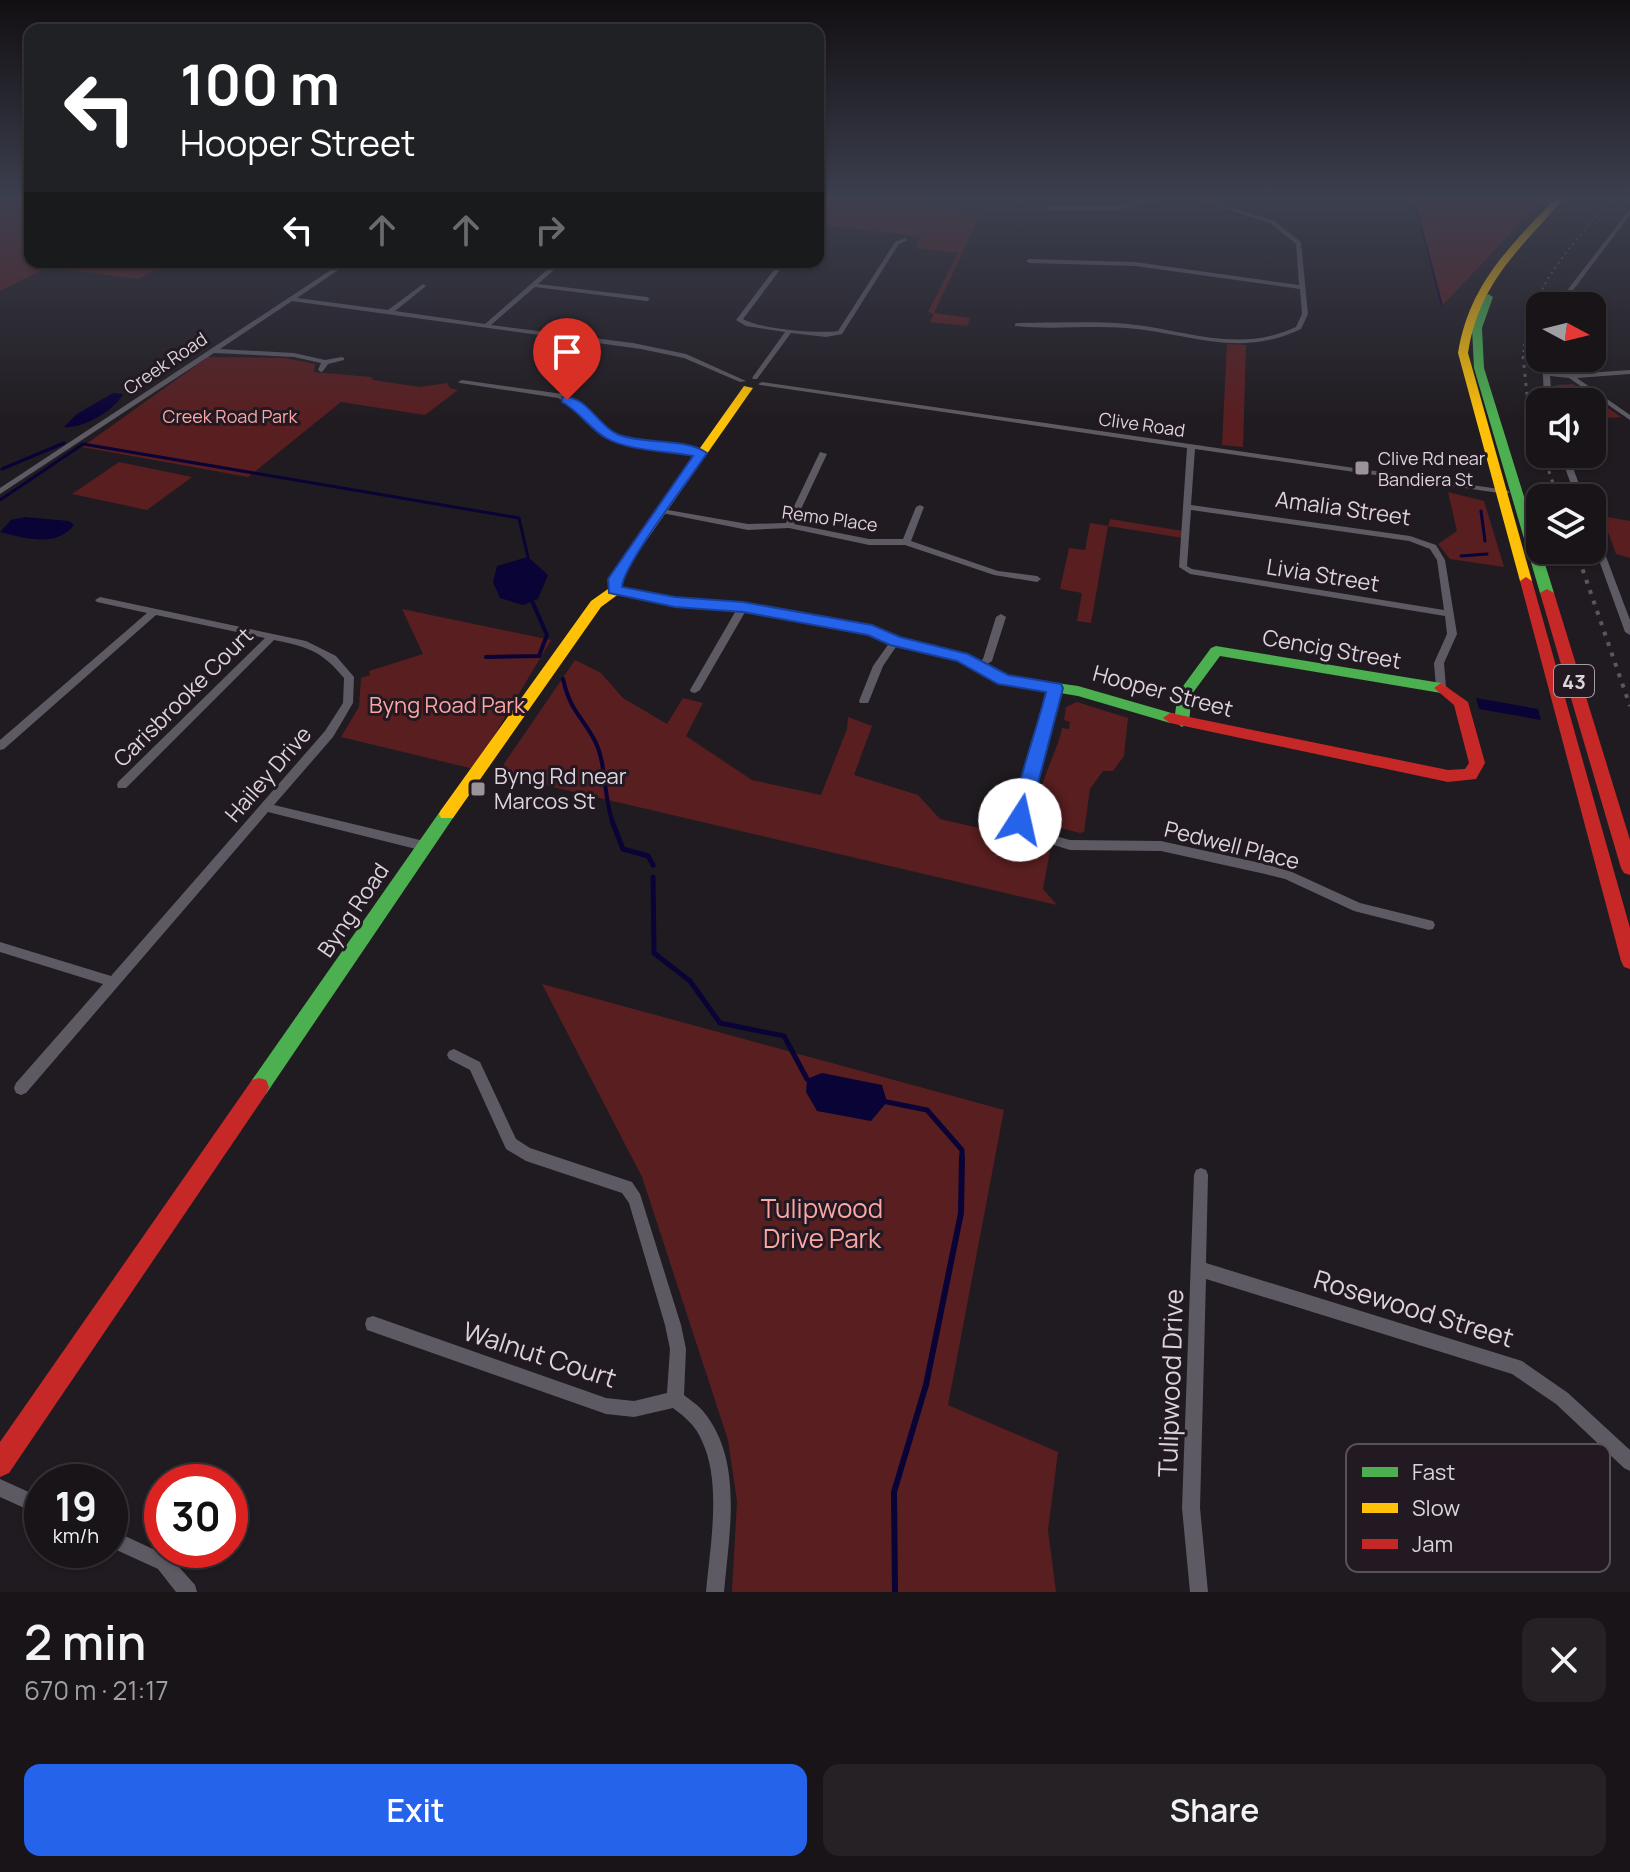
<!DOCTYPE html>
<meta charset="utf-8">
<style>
:root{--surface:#181418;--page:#252125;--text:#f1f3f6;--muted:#9f9ea2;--line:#363337;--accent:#2563eb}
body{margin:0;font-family:Manrope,sans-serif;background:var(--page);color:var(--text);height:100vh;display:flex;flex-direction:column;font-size:30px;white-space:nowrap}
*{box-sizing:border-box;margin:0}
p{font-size:26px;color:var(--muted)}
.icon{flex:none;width:44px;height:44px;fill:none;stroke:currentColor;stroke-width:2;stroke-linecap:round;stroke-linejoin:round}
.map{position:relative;height:1592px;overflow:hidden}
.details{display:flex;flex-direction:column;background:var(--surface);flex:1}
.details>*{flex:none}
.hud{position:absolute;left:24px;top:24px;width:800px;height:244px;border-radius:16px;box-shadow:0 2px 6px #0004,0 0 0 2px var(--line);background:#202124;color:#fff;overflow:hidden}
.needle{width:52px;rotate:97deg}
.tools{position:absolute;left:1526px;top:292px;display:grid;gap:16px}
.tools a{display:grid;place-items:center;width:80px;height:80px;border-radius:16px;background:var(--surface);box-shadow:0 2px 6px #0004,0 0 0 2px var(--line);font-size:40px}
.speed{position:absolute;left:24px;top:1464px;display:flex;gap:16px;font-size:40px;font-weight:700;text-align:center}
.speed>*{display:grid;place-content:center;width:104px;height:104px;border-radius:50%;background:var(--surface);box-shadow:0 2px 6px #0004,0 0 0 2px var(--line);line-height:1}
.speed small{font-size:20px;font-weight:400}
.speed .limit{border:12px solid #d22;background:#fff;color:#111}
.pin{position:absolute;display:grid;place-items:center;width:68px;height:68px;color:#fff;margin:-82px -34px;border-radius:50% 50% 50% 0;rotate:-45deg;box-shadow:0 0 8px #0007}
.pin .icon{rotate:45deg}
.me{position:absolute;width:88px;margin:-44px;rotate:10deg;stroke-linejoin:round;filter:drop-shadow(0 0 6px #0008)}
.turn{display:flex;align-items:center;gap:28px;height:168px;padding:0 24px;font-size:36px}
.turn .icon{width:104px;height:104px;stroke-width:2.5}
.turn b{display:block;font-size:56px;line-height:68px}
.lanes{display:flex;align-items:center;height:76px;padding:0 24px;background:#0003;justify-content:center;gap:40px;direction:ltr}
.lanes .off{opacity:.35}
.round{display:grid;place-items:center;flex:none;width:84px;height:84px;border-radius:16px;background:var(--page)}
.head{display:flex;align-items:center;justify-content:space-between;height:136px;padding:0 24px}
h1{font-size:48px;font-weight:600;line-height:60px}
.primary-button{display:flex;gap:16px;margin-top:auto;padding:16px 24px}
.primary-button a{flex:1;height:92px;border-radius:16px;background:var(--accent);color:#fff;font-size:32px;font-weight:600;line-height:92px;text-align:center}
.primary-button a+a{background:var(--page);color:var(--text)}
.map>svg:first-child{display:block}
.green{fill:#591e20}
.water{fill:#090336}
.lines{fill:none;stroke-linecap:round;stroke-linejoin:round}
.stream-far4{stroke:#090336;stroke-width:2}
.stream-far3{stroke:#090336;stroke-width:3}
.stream-far2{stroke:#090336;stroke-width:4}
.stream-far1{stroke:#090336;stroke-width:5}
.stream{stroke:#090336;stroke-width:6}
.street{fill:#5e5a63;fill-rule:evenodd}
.fast{fill:#4caf50;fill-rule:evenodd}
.slow{fill:#ffc107;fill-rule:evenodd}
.jam{fill:#c62828;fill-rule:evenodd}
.rail-far2{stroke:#5b575d;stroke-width:2;stroke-dasharray:2 4;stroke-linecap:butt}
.rail-far1{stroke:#5b575d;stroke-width:3;stroke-dasharray:3 6;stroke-linecap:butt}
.rail{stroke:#5b575d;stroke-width:4;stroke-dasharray:4 7;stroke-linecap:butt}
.route{fill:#2563eb;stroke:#184099;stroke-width:2}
.poi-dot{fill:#9a9399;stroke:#221922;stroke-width:3}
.labels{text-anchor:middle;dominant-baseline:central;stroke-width:6;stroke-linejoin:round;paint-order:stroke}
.far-street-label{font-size:18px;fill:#dbd4da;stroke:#221922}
.far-park-label{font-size:18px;fill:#fca5a2;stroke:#221922}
.far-poi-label{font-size:18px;fill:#dbd4da;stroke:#221922;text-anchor:start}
.shield{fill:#221922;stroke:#a49ca3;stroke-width:2}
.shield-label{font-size:20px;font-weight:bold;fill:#dbd4da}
.street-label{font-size:22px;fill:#dbd4da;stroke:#221922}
.park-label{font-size:22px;fill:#fca5a2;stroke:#221922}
.poi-label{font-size:22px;fill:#dbd4da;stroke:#221922;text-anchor:start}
.near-park-label{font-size:26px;fill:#fca5a2;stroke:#221922}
.near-street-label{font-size:26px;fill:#dbd4da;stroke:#221922}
.key{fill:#221922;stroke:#5a5159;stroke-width:2}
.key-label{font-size:22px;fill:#dbd4da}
</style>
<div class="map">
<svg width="1630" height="1592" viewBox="0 0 1630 1592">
<rect width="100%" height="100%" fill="#201b20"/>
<g class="green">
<path d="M 0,199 L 30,199 L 30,262 L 168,262 L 138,279 L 48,267 L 0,291 Z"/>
<path d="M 818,199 L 853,199 L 981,213 L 934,313 L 970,318 L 967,326 L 930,322 L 934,314 L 928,312 L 958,253 L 915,248 L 920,237 L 818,224 Z"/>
<path d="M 1414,199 L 1543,199 L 1442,306 Z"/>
<path d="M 1227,344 L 1246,345 L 1243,447 L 1222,445 Z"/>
<path d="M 208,357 L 285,358 L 315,364 L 314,372 L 371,377 L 373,380 L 420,387 L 447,383 L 450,388 L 458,390 L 425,415 L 341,402 L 248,477 L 82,447 Z"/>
<path d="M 1573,384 L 1621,417 L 1592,419 L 1592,402 L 1561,402 L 1556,385 Z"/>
<path d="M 119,462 L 192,477 L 147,510 L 72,494 Z"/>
<path d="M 1448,492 L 1484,501 L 1504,567 L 1450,559 L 1438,544 L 1457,531 Z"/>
<path d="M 1602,516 L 1630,521 L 1630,558 L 1616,554 Z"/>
<path d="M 1110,519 L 1183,531 L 1183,538 L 1108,526 L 1091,623 L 1077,621 L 1082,593 L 1060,589 L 1069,548 L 1085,550 L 1090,523 L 1108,526 Z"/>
<path d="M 402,609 L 551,640 L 474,769 L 341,737 L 359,707 L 361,678 L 370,675 L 369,671 L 423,654 Z"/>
<path d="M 575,660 L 601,673 L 623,698 L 667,724 L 683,698 L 703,703 L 686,736 L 752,780 L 821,795 L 847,729 L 848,717 L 872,726 L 854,775 L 918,795 L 940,819 L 1001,833 L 1050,851 L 1043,889 L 1057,905 L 497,774 Z"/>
<path d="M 1077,702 L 1128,718 L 1124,756 L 1113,771 L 1103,771 L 1090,789 L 1084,832 L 1080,833 L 1041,823 C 1028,800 1058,753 1062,728 L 1069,729 L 1070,722 L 1064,720 L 1066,707 Z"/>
<path d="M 542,984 L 1004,1110 L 948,1405 L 1058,1452 L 1048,1530 L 1056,1592 L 732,1592 L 737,1501 L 728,1440 L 642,1177 Z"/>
</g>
<g class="water">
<path d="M 113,393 L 123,394 C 115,410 83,429 64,427 L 77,414 Z"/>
<path d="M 25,517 L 69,521 L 74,525 C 57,548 24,538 0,532 L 11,520 Z"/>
<path d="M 528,557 L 548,575 L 538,599 L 523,605 L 500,598 L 493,582 L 497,566 Z"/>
<path d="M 1476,698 L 1538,709 L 1541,720 L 1479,709 Z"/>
<path d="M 822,1073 L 882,1085 L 887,1102 L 871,1121 L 817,1111 L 806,1092 L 807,1079 Z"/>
</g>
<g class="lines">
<path class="stream-far4" d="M 1414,199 L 1442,306"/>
<g class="stream-far3">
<path d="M 2,469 L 64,443"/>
<path d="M 0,500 L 83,444 L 519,518 L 528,557"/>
<path d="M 1481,511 L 1485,541"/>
<path d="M 1461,556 L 1487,554"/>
</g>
<g class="stream-far2">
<path d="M 486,657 L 539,656 L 547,635 L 532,601"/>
<path d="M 563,679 C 571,713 581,714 595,741 C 607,765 603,797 613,823"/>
</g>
<g class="stream-far1">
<path d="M 612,821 L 623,849 L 648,856 L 653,865"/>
<path d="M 653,877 L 654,953 L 690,981 L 720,1023 L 784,1036 L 807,1079"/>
<path d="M 887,1102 L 927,1110 L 962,1150 L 962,1159"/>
</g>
<path class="stream" d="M 895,1592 L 894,1492 L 926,1385 L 961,1213 L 962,1157"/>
<g class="street">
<path d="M 1149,199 L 1158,199 L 1121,210 L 1049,210 L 1046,208 L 1049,206 L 1121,206 Z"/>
<path d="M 1196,199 L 1204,199 L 1274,221 L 1301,242 L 1308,314 L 1301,329 C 1238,359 1190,333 1126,328 C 1089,325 1051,330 1015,326 L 1015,324 L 1017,323 C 1054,323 1091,321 1128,324 C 1188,330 1237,354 1296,327 L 1302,314 L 1300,289 L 1135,266 L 1029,263 L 1026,261 L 1029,259 L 1135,262 L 1299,285 L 1296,244 L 1270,223 Z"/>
<path d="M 1630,209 L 1630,215 L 1561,306 L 1555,306 Z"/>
<path d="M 905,238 L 908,240 L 899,244 L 842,334 L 826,337 L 791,333 L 757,379 L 753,379 L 752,378 L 785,332 L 746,326 L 736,320 L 780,262 L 786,262 L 743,319 C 760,329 818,334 838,331 L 895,242 Z"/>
<path d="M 343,262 L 350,262 L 297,298 L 388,310 L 423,284 L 426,286 L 425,287 L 395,311 L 485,324 L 556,262 L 563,262 L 538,284 L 647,297 L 650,299 L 647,301 L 535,287 L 491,325 L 633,343 L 686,354 L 746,381 L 740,382 L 684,358 L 641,349 L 292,301 L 220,349 L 294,353 L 325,360 L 342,357 L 344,358 L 344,360 L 328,364 L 323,371 L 321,372 L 318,370 L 321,363 L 294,357 L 214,353 L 0,494 L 0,488 Z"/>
<path d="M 1543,358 L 1549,358 L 1550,372 L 1571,374 L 1630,370 L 1630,374 L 1577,378 L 1630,415 L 1630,420 L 1569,378 L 1550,376 L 1552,402 L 1544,402 L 1543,375 L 1542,373 L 1543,371 Z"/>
<path d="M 462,380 L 563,394 L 588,408 L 600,425 L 616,436 L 701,451 L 705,453 L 701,455 L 611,440 L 594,429 L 582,412 L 558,398 L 460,383 L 458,382 Z"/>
<path d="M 762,382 L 1506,490 L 1510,492 L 1506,494 L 1195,449 L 1191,505 L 1410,536 L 1436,545 L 1445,560 L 1457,634 L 1444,663 L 1446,688 L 1441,691 L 1436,688 L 1434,663 L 1447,634 L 1445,616 L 1190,574 L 1179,567 L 1187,448 L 760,385 L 758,384 ZM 1191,510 L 1409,541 L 1430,549 L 1437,560 L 1444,610 L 1192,569 L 1187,566 Z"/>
<path d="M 820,452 L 827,454 L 794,524 L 869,539 L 903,539 L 916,507 L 920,505 L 924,507 L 911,541 L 998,571 L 1037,576 L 1041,579 L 1037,582 L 994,575 L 905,545 L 869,545 L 789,528 L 748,530 L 662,513 L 658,511 L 662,509 L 748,524 L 786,523 Z"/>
<path d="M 1560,454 L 1568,454 L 1584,498 L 1576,498 Z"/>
<path d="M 1592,527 L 1596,530 L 1630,620 L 1630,635 L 1625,632 L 1592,541 Z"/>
<path d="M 100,597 L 306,641 L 336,656 L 354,677 L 353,703 L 333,737 L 274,805 L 424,841 L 428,843 L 430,846 L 428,849 L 424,851 L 268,812 L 26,1093 L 21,1095 L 16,1093 L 14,1088 L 16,1083 L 103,984 L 0,952 L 0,942 L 111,976 L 325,731 L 343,703 L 344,678 C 322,651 308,647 274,640 L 126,788 L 118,788 L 117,785 L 118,782 L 265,638 L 156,615 L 4,749 L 0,750 L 0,740 L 147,613 L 97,602 L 95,600 Z"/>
<path d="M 743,604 L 748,607 L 700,690 L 695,693 L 691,692 L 690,690 L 738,607 Z"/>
<path d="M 1001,614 L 1006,617 L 992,661 L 981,668 L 975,668 L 973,666 L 983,659 L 996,617 Z"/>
<path d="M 895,638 L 900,641 L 883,666 L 869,701 L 868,703 L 860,703 L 859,701 L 873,666 L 892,639 Z"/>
<path d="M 1055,685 L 1060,688 L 1026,819 L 1033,830 L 1070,840 L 1161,841 L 1265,864 L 1292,872 L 1360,903 L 1433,921 L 1435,925 L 1433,929 L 1429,930 L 1354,911 L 1285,879 L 1265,874 L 1161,851 L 1070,850 L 1025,836 L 1014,820 L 1050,688 Z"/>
<path d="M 454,1049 L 480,1062 L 516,1139 L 530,1148 L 632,1182 L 640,1194 L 681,1325 L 686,1349 L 684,1395 C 690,1400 698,1405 703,1411 C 744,1460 729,1534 724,1592 L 706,1592 C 710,1547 722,1483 702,1441 C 696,1426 685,1417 673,1408 L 634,1417 L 606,1414 L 367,1330 L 365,1324 L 367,1318 L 373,1316 L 606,1398 L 634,1401 L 667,1393 L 670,1349 L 665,1325 L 629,1203 L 622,1193 L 526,1161 L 506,1149 L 470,1070 L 449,1059 L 447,1055 L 449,1051 Z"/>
<path d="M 1201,1168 L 1206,1170 L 1208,1175 L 1206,1263 L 1522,1361 L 1568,1393 L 1630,1450 L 1630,1471 L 1624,1468 L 1556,1404 L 1512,1374 L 1206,1279 L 1200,1508 L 1208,1592 L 1190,1592 L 1182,1508 L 1194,1175 L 1196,1170 Z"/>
<path d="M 0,1479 L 42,1498 L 42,1516 L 0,1497 Z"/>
<path d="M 110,1529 L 170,1557 L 195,1585 L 197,1592 L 176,1592 L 158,1569 L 110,1547 Z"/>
</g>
<g class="fast">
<path d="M 1488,294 L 1493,297 L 1482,328 L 1484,368 L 1554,593 L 1547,597 L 1540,593 L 1474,368 L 1472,328 L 1483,297 Z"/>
<path d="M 615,586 L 675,598 L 743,603 L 872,626 L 899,637 L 967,654 L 1007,676 L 1078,686 L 1175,714 L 1178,693 L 1211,648 L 1216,646 L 1441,683 L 1448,688 L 1441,693 L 1220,656 L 1192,694 L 1189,722 L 1182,727 L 1175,722 L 1170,723 L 1078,696 L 999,683 L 958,661 L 890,644 L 869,634 L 743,611 L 675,606 L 610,593 L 610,587 Z"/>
<path d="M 447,808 L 453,810 L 455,814 L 453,818 L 266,1094 L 259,1096 L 252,1094 L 249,1087 L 252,1080 L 441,810 Z"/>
</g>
<g class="slow">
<path d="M 1555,199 L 1563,199 C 1519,251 1479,282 1468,353 L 1532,581 L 1526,585 L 1520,581 L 1458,353 C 1469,285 1509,247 1555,199 Z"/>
<path d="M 744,386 L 753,388 L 634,558 L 621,579 L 620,593 L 601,607 L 453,818 L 441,818 L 439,814 L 441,810 L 591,601 L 608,589 L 609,579 L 622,558 Z"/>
</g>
<g class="jam">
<path d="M 1526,577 L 1532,581 L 1630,928 L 1630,969 L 1624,967 L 1621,961 L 1520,581 Z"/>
<path d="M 1547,589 L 1554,593 L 1630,840 L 1630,875 L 1624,873 L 1621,868 L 1540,593 Z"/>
<path d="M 1441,683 L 1468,702 L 1485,763 L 1476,779 L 1448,782 L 1170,723 L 1163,718 L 1170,713 L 1448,770 L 1465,769 L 1469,763 L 1454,705 L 1434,688 Z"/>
<path d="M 259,1078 L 266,1080 L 269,1087 L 266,1094 L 9,1473 L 0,1477 L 0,1442 L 252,1080 Z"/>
</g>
<path class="rail-far2" d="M 1523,358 C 1525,292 1571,246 1611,199"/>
<g class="rail-far1">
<path d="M 1523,356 L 1528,404 L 1540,446"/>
<path d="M 1543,454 L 1558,498"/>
<path d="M 1576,550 L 1580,561"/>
</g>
<path class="rail" d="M 1579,559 L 1630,706"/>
</g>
<linearGradient id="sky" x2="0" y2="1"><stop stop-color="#120f12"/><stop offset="0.47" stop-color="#3c3f4e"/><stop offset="1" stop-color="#3c3f4e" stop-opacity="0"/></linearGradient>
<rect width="1630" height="422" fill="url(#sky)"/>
<path class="route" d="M 562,397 C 587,395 597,425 617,434 C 643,445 684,437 707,453 C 691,478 623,564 622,587 L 675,597 L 743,602 L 872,625 L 900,637 L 968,654 L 1008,675 L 1061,684 L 1063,688 L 1027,825 L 1014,825 L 1011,820 C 1019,776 1035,736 1046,692 L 998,684 L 957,661 L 890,645 L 868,635 L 743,612 L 675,607 L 609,593 L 608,579 L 693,456 C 667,451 629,451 606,438 C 589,428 580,412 562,402 Z"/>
<g class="poi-dot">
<rect x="1354" y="460" width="16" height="16" rx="4"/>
<rect x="470" y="781" width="16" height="16" rx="4"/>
</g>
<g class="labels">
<g class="far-street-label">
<text transform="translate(165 363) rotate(-34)">Creek Road</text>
<text transform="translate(1142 424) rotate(8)">Clive Road</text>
<text transform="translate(830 518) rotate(8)">Remo Place</text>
</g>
<g class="far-park-label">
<text x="230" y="416">Creek Road Park</text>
</g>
<g class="far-poi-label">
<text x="1378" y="458">Clive Rd near<tspan x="1378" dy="21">Bandiera St</tspan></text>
</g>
<rect class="shield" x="1554" y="665" width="40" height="32" rx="6"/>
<g class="shield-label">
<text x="1574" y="681">43</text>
</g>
<g class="street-label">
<text transform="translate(1343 508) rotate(8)">Amalia Street</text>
<text transform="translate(1323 575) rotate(9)">Livia Street</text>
<text transform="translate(1332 649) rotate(10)">Cencig Street</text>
<text transform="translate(1163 691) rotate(15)">Hooper Street</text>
<text transform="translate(183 697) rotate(-45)">Carisbrooke Court</text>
<text transform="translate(268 774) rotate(-49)">Hailey Drive</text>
<text transform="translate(1232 845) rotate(14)">Pedwell Place</text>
<text transform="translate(353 910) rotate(-56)">Byng Road</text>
</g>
<g class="park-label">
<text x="447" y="705">Byng Road Park</text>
</g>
<g class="poi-label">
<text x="494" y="776">Byng Rd near<tspan x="494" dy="25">Marcos St</tspan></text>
</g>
<g class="near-park-label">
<text x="822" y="1208">Tulipwood<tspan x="822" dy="30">Drive Park</tspan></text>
</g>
<g class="near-street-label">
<text transform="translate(1414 1308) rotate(17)">Rosewood Street</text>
<text transform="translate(540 1354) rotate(18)">Walnut Court</text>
<text transform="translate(1170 1383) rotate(-88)">Tulipwood Drive</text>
</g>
</g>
<rect x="1346" y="1444" width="264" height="128" rx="12" class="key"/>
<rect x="1362" y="1467" width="36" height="10" fill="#4caf50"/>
<rect x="1362" y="1503" width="36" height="10" fill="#ffc107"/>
<rect x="1362" y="1539" width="36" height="10" fill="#c62828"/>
<g class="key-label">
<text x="1412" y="1480">Fast</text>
<text x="1412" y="1516">Slow</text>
<text x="1412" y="1552">Jam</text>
</g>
</svg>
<div class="tools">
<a><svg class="needle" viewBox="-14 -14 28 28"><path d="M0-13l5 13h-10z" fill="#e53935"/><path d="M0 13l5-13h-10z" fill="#9f9ea2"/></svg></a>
<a><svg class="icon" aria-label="sound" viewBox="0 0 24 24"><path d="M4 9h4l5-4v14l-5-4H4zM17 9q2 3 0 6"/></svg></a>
<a><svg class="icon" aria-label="layers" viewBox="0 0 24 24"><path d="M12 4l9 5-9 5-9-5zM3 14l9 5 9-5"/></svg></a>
</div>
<div class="speed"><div>19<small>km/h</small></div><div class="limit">30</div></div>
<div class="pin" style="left:567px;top:400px;background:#d93025"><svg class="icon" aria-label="arrive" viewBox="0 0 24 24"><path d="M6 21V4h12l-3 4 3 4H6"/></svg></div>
<svg class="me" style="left:1020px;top:820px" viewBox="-20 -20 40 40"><circle r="19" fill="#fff"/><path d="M0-13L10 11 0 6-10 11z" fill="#2563eb"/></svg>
<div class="hud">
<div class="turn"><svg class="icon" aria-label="left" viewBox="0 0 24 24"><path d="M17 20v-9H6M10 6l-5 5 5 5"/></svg><div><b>100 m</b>Hooper Street</div></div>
<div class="lanes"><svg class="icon" aria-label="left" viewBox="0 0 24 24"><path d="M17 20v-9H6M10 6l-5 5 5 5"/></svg><svg class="icon off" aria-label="ahead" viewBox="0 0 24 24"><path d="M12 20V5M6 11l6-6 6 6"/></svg><svg class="icon off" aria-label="ahead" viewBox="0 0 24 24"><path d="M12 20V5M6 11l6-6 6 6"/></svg><svg class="icon off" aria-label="right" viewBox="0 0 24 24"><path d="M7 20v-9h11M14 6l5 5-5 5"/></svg></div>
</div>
</div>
<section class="details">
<div class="head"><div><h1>2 min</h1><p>670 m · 21:17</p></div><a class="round"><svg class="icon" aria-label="close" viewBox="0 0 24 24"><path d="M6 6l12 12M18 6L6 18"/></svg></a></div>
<div class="primary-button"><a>Exit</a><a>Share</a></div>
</section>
